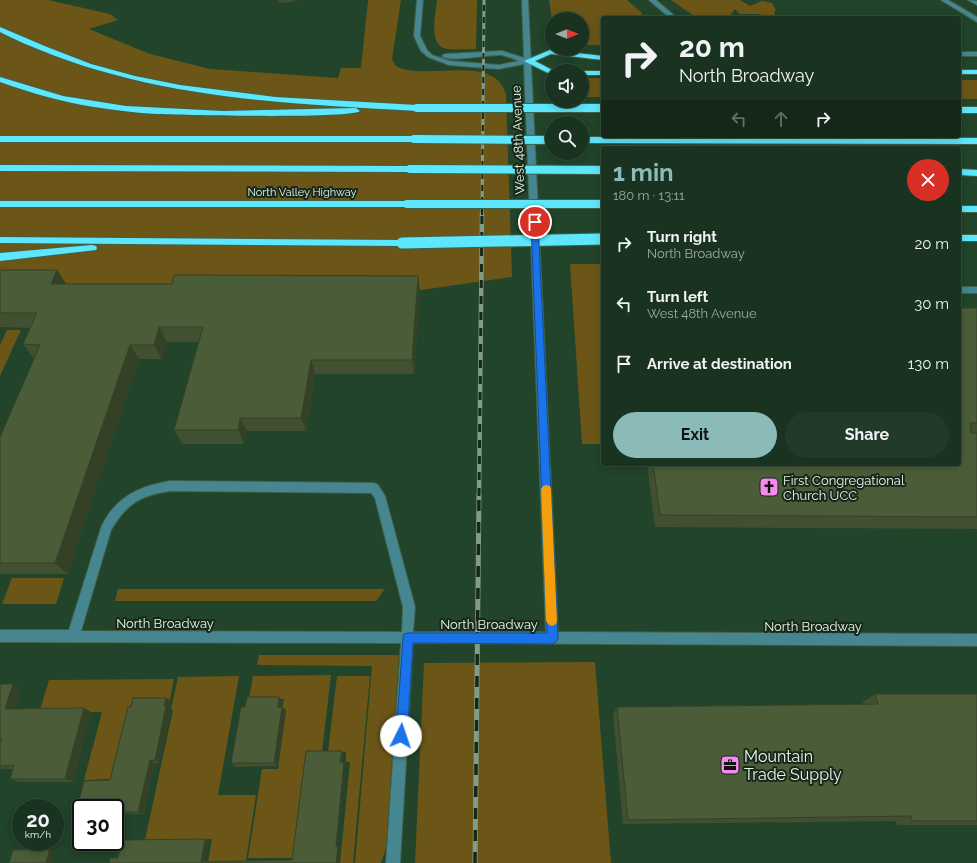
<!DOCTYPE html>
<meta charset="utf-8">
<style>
:root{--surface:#193320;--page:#223b29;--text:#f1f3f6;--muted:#9faaa5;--line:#374e3e;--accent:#8bbbb9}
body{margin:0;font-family:Raleway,sans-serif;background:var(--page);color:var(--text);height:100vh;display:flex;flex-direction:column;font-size:15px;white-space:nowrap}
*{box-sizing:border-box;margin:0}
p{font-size:13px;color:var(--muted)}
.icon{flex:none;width:22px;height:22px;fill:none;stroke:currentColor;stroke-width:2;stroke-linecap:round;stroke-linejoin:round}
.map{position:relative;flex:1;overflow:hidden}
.side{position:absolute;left:601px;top:146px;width:360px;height:320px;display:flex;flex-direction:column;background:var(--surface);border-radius:4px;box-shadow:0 2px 10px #0003,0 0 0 1px var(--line)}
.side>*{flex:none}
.guide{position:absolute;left:601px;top:16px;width:360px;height:122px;border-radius:4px;box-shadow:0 2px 10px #0003,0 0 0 1px var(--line);background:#193320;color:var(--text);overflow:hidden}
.needle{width:26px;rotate:90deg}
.tools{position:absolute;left:545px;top:12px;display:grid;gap:8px}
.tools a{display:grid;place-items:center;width:44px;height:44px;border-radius:50%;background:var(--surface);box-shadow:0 2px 10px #0003,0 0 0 1px var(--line);font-size:20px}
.speed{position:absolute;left:12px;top:799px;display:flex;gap:8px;font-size:20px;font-weight:700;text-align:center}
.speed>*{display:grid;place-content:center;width:52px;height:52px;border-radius:50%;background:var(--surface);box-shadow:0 2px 10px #0003,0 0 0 1px var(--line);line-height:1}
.speed small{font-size:10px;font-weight:400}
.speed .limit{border:2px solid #111;border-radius:6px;background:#fff;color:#111}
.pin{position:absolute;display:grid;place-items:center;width:34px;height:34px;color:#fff;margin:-17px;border:2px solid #fff;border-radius:50%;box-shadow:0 1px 4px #0007}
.me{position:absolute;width:44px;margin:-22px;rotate:4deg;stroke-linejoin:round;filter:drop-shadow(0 0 3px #0008)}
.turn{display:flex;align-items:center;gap:14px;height:84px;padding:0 12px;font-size:18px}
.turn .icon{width:52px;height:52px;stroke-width:2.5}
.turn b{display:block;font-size:28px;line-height:34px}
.lanes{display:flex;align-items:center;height:38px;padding:0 12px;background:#0003;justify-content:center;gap:20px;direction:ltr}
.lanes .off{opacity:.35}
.round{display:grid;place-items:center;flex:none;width:42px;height:42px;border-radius:21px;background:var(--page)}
.summary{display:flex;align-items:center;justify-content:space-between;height:68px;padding:0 12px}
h1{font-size:24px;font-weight:700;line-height:30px;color:var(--accent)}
.cta{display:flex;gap:8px;margin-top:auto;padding:8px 12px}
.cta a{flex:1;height:46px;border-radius:24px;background:var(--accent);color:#111;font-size:16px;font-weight:700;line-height:46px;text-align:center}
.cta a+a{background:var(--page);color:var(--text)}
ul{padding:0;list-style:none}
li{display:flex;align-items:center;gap:12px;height:60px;padding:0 12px}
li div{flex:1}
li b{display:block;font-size:15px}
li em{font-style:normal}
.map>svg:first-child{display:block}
.green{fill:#6b5617}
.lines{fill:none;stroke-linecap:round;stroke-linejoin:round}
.minor-casing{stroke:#406148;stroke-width:2}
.highway-casing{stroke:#406148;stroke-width:2}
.minor{fill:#458691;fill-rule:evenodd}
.highway{fill:#5ee6fc;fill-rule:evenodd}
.rail-far2-casing{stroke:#819d87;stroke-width:3}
.rail-far1-casing{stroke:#819d87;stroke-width:4.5}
.rail-casing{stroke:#819d87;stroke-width:5}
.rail-far2{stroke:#17271a;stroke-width:2;stroke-dasharray:6;stroke-linecap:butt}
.rail-far1{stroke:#17271a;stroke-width:3;stroke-dasharray:8;stroke-linecap:butt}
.rail{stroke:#17271a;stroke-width:3.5;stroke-dasharray:11;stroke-linecap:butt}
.highway-bridge-far1-casing{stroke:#406148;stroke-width:10;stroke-linecap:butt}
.highway-bridge-casing{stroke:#406148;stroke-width:13;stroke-linecap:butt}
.highway-bridge-far1{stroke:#5ee6fc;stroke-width:8}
.highway-bridge{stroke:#5ee6fc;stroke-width:11}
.wall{fill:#405030}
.shaded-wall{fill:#344127}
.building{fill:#4b5d38;stroke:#344127}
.route{fill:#1a73e8;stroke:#114b97}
.slow{fill:#f59e0b}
.labels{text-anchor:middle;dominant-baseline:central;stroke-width:4;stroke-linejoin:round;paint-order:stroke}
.far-street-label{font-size:11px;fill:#e4f8e7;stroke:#17271a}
.street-label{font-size:13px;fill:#e4f8e7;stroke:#17271a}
.poi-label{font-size:13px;fill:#e4f8e7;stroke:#17271a;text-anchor:start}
.near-poi-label{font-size:16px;fill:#e4f8e7;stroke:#17271a;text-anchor:start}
</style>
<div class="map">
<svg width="977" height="863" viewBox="0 0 977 863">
<rect width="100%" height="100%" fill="#21442a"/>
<g class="green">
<path d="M 0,0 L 48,0 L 110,14 L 118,20 L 89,29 L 150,54 L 210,69 L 338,78 L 341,68 L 361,68 L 368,0 L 401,0 L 392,59 L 396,66 C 424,82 494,52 506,94 L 512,277 L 421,290 L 180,288 L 0,284 Z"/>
<path d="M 437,0 L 477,0 L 476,49 C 467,49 457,50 448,49 C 427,47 436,14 437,0 Z"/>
<path d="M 549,0 L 627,0 L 642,13 L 641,18 L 603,18 L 603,47 L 598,45 L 582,45 L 582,19 L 552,19 Z"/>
<path d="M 671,0 L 740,0 L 750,6 L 762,1 L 772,3 L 776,11 L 774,11 L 776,18 L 764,18 L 759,14 L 740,14 L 735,9 L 731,14 L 732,18 L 697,18 Z"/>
<rect x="582" y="78" width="21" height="19"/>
<rect x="959" y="80" width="18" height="19"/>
<path d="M 570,264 L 603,264 L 603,444 L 582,444 Z"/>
<path d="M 7,330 L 21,330 L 0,376 L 0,345 Z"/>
<path d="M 12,578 L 64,578 L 56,604 L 2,604 Z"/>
<path d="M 118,589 L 385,589 L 376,601 L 115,601 Z"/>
<path d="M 259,655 L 399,655 L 386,848 L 381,863 L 355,863 L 372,666 L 257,665 Z"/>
<path d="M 595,662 L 611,863 L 415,863 L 424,663 Z"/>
<path d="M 331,675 L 322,752 L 293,858 L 248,858 L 262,769 L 278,769 L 286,709 L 282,709 L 284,699 L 249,699 L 253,676 Z"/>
<path d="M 239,676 L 218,795 L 256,795 L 246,861 L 208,862 L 212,839 L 145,840 L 173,710 L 171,709 L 178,677 Z"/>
<path d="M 337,676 L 370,676 L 353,863 L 340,863 L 350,762 L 346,762 L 346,752 L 328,752 Z"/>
<path d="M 174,679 L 170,700 L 132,701 L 112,779 L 84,780 L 102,712 L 39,713 L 49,680 Z"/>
</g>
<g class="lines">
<g class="minor-casing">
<g id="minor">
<path d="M 417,0 L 423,0 L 420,36 L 427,50 L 432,55 L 450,61 L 499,65 L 519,61 C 514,59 507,56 501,55 C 488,54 451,63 442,56 L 445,54 L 502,51 L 524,58 L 522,0 L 528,0 L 558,632 L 977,634 L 977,646 L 413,643 L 400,863 L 386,863 L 401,643 L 0,642 L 0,630 L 69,630 L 101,528 C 114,498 139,486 170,481 L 374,483 L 378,485 L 385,496 L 415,607 L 413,632 L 546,632 L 524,64 L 499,69 L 449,65 L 428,57 L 421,51 L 414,36 ZM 170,491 L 371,493 L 375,498 L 403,607 L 402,632 L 81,631 L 111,530 C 126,504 141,495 170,491 Z"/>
<path d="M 649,0 L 656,0 L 677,18 L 670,18 Z"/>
<path d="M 941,0 L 948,0 L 977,17 L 977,22 Z"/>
<path d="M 968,0 L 977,1 L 977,5 Z"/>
<rect x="959" y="52" width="18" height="4"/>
<rect x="959" y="287" width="18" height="6"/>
</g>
</g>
<g class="highway-casing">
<g id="highway">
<path d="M 0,27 L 47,47 L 91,64 L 135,76 L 180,85 L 275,97 L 417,105 L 421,108 L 417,111 C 276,103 138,98 8,36 L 0,32 Z"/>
<path d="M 550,50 L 603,56 L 603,60 L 551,54 L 535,61 L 554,71 L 552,71 L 552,75 L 524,61 Z"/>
<rect x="959" y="70" width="18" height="4"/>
<path d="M 580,71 L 603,71 L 603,75 L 582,75 L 582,71 Z"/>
<path d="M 0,77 L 63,96 L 126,106 L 223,111 L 356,108 L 360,111 C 352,119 180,115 157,114 C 136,113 115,110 94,107 C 62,102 31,93 0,82 Z"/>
<rect x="959" y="107" width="18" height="6"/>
<path d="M 0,136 L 414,136 L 418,139 L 414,142 L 0,142 Z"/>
<path d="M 582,137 L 977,138 L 977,144 L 582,143 Z"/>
<path d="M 0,165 L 410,166 L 415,169 L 410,172 L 0,171 Z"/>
<path d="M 959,169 L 977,170 L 977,176 L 959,175 Z"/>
<path d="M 0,201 L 407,201 L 412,204 L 407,207 L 0,207 Z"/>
<rect x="959" y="206" width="18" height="6"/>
<rect x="959" y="235" width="18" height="6"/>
<path d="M 0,237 L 402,240 L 407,243 L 402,246 L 0,243 Z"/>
<path d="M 92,245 L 96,246 L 97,248 L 96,250 L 0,261 L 0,253 Z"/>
</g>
</g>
<use href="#minor" class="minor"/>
<use href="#highway" class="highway"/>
<g class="rail-far2-casing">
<path id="rail-far2" d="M 482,215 L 484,0"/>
</g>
<g class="rail-far1-casing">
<path id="rail-far1" d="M 479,496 L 482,214"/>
</g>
<g class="rail-casing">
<path id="rail" d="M 475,863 L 479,495"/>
</g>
<use href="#rail-far2" class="rail-far2"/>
<use href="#rail-far1" class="rail-far1"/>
<use href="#rail" class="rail"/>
<g class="highway-bridge-far1-casing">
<g id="highway-bridge-far1">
<path d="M 417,108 L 601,108"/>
<path d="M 414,139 L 552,140"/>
<path d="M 410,169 L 603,170"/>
<path d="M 407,204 L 603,204"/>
</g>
</g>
<g class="highway-bridge-casing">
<path id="highway-bridge" d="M 402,243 L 603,239"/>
</g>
<use href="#highway-bridge-far1" class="highway-bridge-far1"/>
<use href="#highway-bridge" class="highway-bridge"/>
</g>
<g class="wall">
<path d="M 278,0 L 300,0 L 294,2 L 278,3 Z"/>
<path d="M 0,270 L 57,270 L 66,284 L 420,291 L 414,374 L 315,374 L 306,431 L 247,431 L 244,444 L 182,444 L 174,430 L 199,342 L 167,342 L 162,359 L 139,359 L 67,574 L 0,574 L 0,437 L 34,359 L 23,344 L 30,328 L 0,327 Z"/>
<path d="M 977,308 L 977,529 L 655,527 L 647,464 L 959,464 Z"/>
<path d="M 0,684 L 13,684 L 21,689 L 14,709 L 91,712 L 73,782 L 19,782 L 10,779 L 13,769 L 2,769 L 0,768 Z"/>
<path d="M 875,694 L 977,694 L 977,825 L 897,825 L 896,821 L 623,824 L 613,715 L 617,707 L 863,704 L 863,702 Z"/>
<path d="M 279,697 L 282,701 L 282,707 L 286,711 L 277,766 L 236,767 L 231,763 L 245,707 Z"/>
<path d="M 166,698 L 171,701 L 169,708 L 171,709 L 160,763 L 155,763 L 144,814 L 115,814 L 115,808 L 81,808 L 81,813 L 76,812 L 110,780 L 131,707 Z"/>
</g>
<g class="shaded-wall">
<path d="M 293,0 L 300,0 L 294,2 Z"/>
<path d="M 57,270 L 67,285 L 51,284 Z"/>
<path d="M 418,276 L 420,291 L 414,374 L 412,360 Z"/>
<path d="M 159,327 L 167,342 L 162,359 L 154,345 Z"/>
<path d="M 130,345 L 139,359 L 67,574 L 55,563 Z"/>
<path d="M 311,360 L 315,374 L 306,431 L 301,418 Z"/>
<path d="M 240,418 L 247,431 L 244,444 L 238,430 Z"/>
<path d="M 13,684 L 21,689 L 13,713 L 5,709 Z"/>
<path d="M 279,697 L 282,701 L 282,707 L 286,711 L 277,766 L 274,763 Z"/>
<path d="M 166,698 L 171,701 L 169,708 L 171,709 L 160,763 L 155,760 Z"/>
<path d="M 84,708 L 91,712 L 73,782 L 65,779 Z"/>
<path d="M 342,751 L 344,754 L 342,765 L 340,762 Z"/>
<path d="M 150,760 L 155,763 L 144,814 L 138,812 Z"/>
<path d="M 344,762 L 346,765 L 338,846 L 340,847 L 339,863 L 336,863 L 336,846 Z"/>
<path d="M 205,839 L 209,841 L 205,863 L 201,862 Z"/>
<path d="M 50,849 L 55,850 L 51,863 L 46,863 Z"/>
</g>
<g class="building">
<path d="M 0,270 L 57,270 L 51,284 L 172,284 L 174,275 L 418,276 L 412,360 L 311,360 L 301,418 L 240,418 L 238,430 L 174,430 L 203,327 L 159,327 L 154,345 L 130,345 L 55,563 L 0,563 L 0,437 L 40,345 L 23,344 L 37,313 L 0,313 Z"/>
<path d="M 959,308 L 977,308 L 977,423 L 970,423 L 971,433 L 977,433 L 977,517 L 660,515 L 653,464 L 959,464 Z"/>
<path d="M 0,684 L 13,684 L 5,709 L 84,708 L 65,779 L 10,779 L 14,765 L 0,766 L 0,743 L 2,738 L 0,738 Z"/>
<path d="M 875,694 L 977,694 L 977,821 L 912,821 L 911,816 L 628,820 L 617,707 L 878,704 Z"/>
<path d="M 247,697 L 279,697 L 278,707 L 282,707 L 274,763 L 231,763 L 241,707 L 245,707 Z"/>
<path d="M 133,698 L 166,698 L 164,706 L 166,706 L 155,760 L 150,760 L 138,812 L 115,812 L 115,808 L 81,808 L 81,812 L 76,812 L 84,781 L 110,780 L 128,707 L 131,707 Z"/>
<path d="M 306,751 L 342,751 L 340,762 L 344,762 L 336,846 L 338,846 L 336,863 L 109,863 L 110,858 L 118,858 L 122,840 L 205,839 L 201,862 L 292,860 Z"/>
<path d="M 50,849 L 46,863 L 9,863 L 13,850 Z"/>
</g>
<path class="route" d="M 535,220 L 538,222 L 558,638 L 556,642 L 552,644 L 413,643 L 407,736 L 405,740 L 401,742 L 397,740 L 396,736 L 403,638 L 404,634 L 408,633 L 547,633 L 531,222 Z"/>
<path class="slow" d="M 546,485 L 550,486 L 551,489 L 557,621 L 556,624 L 552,626 L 548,624 L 546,621 L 541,489 L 543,486 Z"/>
<defs>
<g id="church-square" transform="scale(1)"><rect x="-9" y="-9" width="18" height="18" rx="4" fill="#f689ee" stroke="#17271a"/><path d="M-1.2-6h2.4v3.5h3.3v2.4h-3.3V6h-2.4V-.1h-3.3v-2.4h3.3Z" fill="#111"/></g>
<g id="office-square" transform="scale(1)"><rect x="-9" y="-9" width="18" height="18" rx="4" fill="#f689ee" stroke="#17271a"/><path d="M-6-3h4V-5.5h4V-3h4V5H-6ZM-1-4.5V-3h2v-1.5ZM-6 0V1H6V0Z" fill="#111"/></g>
</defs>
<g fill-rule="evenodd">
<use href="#church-square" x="769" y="487"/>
<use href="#office-square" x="730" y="765"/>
</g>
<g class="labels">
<g class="far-street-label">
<text x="302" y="192">North Valley Highway</text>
</g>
<g class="street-label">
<text transform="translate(518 140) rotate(-92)">West 48th Avenue</text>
<text x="165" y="623">North Broadway</text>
<text x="489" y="624">North Broadway</text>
<text x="813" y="626">North Broadway</text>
</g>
<g class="poi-label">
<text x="783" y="480">First Congregational<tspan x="783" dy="15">Church UCC</tspan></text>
</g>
<g class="near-poi-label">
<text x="744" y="756">Mountain<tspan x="744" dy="18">Trade Supply</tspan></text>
</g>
</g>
</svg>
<div class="tools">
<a><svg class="needle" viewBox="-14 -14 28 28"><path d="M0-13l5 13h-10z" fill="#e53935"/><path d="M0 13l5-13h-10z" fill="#9faaa5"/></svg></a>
<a><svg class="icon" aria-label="sound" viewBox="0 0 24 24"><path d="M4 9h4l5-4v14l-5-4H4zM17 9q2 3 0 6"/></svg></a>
<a><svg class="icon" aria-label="search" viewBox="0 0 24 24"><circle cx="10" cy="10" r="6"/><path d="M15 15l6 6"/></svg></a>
</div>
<div class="speed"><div>20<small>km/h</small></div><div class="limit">30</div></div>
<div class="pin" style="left:535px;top:222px;background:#d93025"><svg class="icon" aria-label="arrive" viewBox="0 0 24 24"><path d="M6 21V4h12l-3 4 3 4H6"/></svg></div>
<svg class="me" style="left:401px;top:736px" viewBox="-20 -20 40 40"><circle r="19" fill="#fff"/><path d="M0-13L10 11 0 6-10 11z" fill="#1a73e8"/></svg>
<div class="guide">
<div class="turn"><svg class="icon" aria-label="right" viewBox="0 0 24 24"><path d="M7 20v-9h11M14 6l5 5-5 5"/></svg><div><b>20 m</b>North Broadway</div></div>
<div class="lanes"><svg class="icon off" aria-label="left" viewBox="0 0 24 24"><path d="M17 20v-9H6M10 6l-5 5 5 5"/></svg><svg class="icon off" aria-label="ahead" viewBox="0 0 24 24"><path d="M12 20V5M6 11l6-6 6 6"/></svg><svg class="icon" aria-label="right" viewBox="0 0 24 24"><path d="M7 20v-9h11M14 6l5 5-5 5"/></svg></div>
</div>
<section class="side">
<div class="summary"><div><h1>1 min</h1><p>180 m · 13:11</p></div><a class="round" style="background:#d93025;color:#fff"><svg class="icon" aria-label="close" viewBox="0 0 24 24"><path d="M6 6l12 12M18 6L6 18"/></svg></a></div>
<ul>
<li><svg class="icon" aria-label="right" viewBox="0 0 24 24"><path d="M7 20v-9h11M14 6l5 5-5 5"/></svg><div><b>Turn right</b><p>North Broadway</p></div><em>20 m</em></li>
<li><svg class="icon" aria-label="left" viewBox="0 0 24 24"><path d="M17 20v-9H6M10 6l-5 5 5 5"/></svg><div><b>Turn left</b><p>West 48th Avenue</p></div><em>30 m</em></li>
<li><svg class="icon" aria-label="arrive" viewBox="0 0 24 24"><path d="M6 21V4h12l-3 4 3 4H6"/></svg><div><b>Arrive at destination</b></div><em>130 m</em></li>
</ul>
<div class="cta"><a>Exit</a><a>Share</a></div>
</section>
</div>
